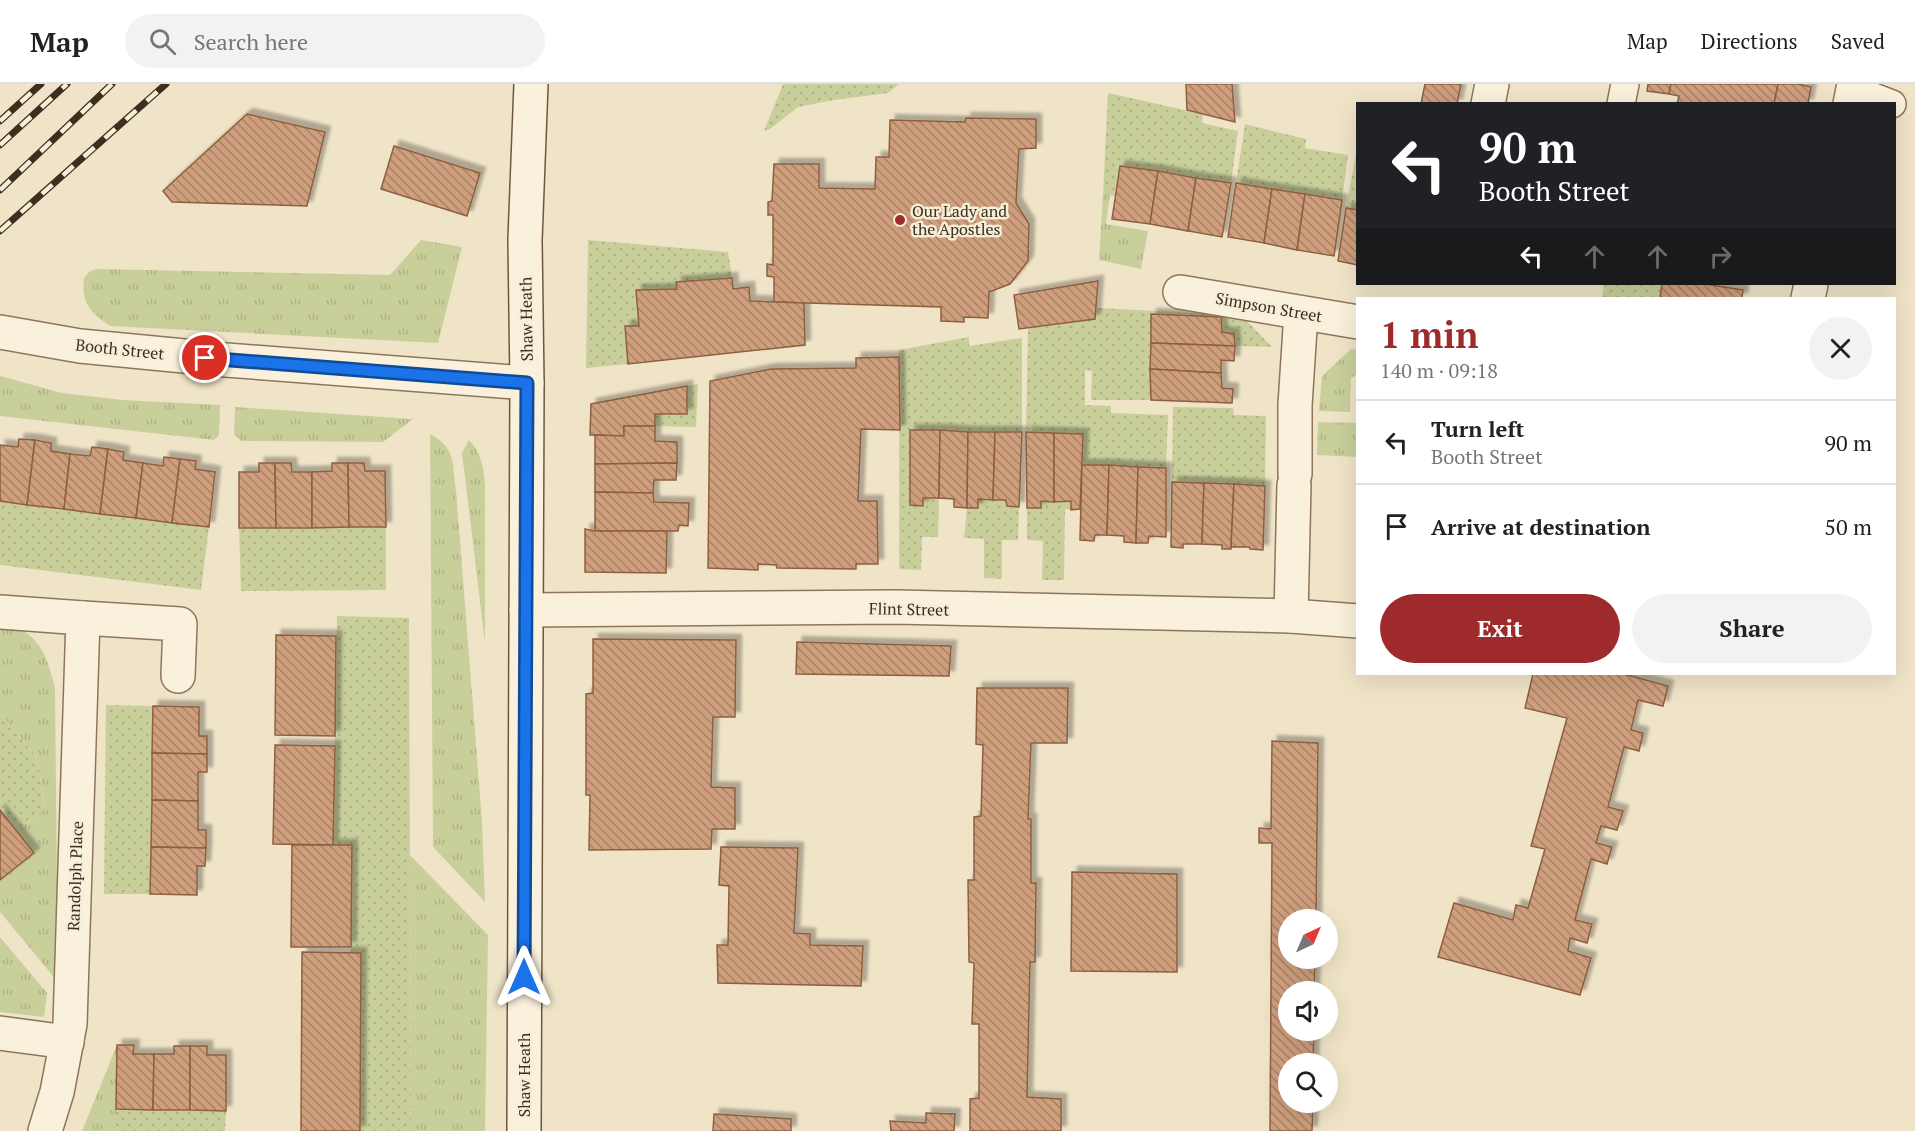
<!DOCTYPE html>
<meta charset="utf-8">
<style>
:root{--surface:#fff;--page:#f2f2f2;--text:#222;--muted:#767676;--line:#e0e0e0;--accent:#9e2a2b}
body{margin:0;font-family:"PT Serif",serif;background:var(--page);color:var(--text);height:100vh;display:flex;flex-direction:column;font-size:22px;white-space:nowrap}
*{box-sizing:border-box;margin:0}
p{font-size:20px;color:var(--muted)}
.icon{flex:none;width:33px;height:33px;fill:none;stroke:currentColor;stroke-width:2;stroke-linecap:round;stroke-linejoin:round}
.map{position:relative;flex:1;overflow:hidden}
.panel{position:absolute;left:1356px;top:213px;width:540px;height:378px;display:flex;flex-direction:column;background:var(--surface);border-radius:0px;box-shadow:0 6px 24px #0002}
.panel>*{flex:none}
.guide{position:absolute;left:1356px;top:18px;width:540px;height:183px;border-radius:0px;box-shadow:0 6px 24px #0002;background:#202124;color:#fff;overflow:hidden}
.needle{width:39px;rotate:44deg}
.buttons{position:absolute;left:1278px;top:825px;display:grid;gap:12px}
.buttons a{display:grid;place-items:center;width:60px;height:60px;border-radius:50%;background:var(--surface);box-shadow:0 6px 24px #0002;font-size:30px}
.pin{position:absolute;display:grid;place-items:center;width:51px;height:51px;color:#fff;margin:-26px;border:3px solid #fff;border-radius:50%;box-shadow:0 2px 6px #0007}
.me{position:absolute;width:66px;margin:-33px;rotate:0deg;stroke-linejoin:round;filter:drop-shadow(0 0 4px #0008)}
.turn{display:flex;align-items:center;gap:21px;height:126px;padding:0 24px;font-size:27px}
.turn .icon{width:78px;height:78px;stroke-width:2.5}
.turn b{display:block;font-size:42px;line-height:51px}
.lanes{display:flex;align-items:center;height:57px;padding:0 24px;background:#0003;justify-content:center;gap:30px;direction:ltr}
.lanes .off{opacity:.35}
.round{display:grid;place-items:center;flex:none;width:63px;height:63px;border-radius:32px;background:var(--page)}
.head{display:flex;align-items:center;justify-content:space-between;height:102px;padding:0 24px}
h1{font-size:36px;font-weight:800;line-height:45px;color:var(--accent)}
.primary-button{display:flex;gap:12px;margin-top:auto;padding:12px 24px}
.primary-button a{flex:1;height:69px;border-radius:36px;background:var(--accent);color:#fff;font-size:24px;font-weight:800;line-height:69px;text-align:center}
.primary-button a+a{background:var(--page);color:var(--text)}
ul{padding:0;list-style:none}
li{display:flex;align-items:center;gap:18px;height:84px;padding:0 24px;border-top:2px solid var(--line)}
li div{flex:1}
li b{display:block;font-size:22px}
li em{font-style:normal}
header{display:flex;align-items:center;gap:36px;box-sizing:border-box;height:84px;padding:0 30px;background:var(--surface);border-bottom:2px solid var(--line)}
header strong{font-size:28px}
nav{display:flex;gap:33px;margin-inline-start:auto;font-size:21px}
.search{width:420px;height:54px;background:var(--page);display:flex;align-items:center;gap:15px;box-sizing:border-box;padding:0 21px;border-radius:33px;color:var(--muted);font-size:22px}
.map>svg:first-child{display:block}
.grass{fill:url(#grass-tufts)}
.garden{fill:url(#garden-dots)}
.building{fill:url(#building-back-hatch);stroke:#8d5f41;stroke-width:1.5;filter:url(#shadow)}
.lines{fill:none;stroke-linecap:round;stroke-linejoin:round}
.lane-casing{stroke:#8d765c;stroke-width:30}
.street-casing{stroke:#8d765c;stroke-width:36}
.secondary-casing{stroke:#6f573f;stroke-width:36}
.lane{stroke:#faf1dc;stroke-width:27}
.street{stroke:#faf1dc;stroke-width:33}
.secondary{stroke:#faf1dc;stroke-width:33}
.rail-casing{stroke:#3d2e20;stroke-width:7}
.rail{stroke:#f7eed8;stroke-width:4.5;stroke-dasharray:14;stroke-linecap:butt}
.route-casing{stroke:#114b97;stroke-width:15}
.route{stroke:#1a73e8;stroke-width:10}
.poi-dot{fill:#9e2a2b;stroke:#f7eed8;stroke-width:2}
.labels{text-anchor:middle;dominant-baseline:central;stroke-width:5;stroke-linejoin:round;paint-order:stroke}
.poi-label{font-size:16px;fill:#3d2e20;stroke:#f7eed8;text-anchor:start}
.street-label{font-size:16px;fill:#3d2e20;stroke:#f7eed8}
</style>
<header>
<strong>Map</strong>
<div class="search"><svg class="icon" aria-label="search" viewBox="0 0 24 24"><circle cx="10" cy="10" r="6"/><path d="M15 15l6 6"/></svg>Search here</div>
<nav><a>Map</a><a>Directions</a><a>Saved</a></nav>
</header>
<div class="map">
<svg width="1915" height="1047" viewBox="0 0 1915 1047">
<defs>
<pattern id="grass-tufts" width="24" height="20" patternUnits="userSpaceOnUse" patternTransform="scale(1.5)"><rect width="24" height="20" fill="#c9cf9b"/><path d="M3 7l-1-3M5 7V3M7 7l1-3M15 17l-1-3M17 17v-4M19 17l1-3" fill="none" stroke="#aeb285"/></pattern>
<pattern id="garden-dots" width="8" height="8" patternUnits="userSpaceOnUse" patternTransform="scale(1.5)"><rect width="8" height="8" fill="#c9cf9b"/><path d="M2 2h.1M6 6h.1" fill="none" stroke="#aeb285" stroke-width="1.8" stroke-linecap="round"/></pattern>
<pattern id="building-back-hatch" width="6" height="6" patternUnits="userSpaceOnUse" patternTransform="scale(1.5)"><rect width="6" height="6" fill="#cf9f7d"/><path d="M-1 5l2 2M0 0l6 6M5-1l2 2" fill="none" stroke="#a98266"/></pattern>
<filter id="shadow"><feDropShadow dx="5.5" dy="-5.5" stdDeviation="1.5" flood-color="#0004"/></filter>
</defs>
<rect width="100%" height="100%" fill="#f0e4c8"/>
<g class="grass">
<path d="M 1103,110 L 1110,111 L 1106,140 L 1148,147 L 1141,185 L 1099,176 Z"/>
<path d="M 421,156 L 462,163 L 438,259 L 110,242 C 90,228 81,219 84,194 L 90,187 L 98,185 L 390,191 Z"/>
<path d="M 1351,265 L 1357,266 L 1358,290 L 1351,294 L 1350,328 L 1319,327 L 1322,292 Z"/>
<path d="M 0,292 L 62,309 L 123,316 L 220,321 L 219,351 L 214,356 L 0,332 Z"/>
<path d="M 235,323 L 413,335 L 383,358 L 241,357 L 234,350 Z"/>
<path d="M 1318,338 L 1357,339 L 1357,373 L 1317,371 Z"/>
<path d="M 430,350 C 456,364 452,379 456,406 L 482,737 L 485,818 L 433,763 Z"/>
<path d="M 469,356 C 481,369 483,381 485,399 L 485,558 L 462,369 Z"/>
<path d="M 16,542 C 43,557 48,576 55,604 L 58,898 L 0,828 L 0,796 L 34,769 L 17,747 L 44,725 L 38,675 L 0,629 L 0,543 Z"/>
<path d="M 410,771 L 488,851 L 485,1047 L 411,1047 Z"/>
<path d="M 0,853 L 47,909 L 44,933 L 0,928 Z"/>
<path d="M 117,961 L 116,1047 L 82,1047 Z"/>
</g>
<g class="garden">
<path d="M 783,0 L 899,0 L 888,9 L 834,16 L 798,23 L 770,45 L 764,47 Z"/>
<path d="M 1108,9 L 1203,30 L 1202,39 L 1238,47 L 1231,99 L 1120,82 L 1115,112 L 1103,110 Z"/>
<path d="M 1245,40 L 1306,55 L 1305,64 L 1348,71 L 1342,116 L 1236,99 Z"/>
<path d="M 1357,64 L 1358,64 L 1357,126 L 1346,124 Z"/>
<path d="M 588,156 L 728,168 L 732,194 L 677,198 L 677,205 L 636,206 L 639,242 L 625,243 L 628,280 L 586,284 Z"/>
<path d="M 1604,200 L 1662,200 L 1660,214 L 1602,214 Z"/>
<path d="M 1096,224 L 1241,231 L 1272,263 L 1235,262 L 1234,250 L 1222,248 L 1221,233 L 1152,230 L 1151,316 L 1091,316 L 1092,287 L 1085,286 L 1085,321 L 1111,322 L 1111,329 L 1168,331 L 1166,384 L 1082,381 L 1083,350 L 1026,348 L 1028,244 L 1094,235 Z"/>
<path d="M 969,253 L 969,262 L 1022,254 L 1022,348 L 910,346 L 910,421 L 923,422 L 923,414 L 939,414 L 938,453 L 922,453 L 921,486 L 899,485 L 899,266 Z"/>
<path d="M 698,300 L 696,343 L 655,342 L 655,330 L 687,330 L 687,302 Z"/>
<path d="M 1173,323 L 1233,324 L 1234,331 L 1266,332 L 1265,402 L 1172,398 Z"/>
<path d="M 978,415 L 1006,416 L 1007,422 L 1019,423 L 1018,456 L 1002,456 L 1002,495 L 984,494 L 984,455 L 964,454 L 967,424 L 977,424 Z"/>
<path d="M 0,417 L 209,443 L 201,506 L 0,481 Z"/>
<path d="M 1041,417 L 1071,417 L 1071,426 L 1065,425 L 1064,496 L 1042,496 L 1043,457 L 1027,456 L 1027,424 L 1041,424 Z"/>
<path d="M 386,443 L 386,506 L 241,507 L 239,444 Z"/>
<path d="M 337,532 L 409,534 L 411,1047 L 360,1047 L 361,869 L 351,869 L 352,761 L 333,761 Z"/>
<path d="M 106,621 L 153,622 L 150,810 L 104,810 Z"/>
<path d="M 0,629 L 38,675 L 44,725 L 17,747 L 0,726 Z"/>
<path d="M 116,1025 L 226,1027 L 225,1047 L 116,1047 Z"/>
</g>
<g class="building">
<path d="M 1186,0 L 1232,0 L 1235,38 L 1187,26 Z"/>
<path d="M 1425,0 L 1461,0 L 1457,20 L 1421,20 Z"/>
<path d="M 1648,0 L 1671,0 L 1669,10 L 1647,7 Z"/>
<path d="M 1671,0 L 1778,0 L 1774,20 L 1677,20 L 1679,12 L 1669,10 Z"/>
<path d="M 1778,0 L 1798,0 L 1811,3 L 1808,20 L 1774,20 Z"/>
<path d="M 247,30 L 325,48 L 307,122 L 172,118 L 163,107 Z"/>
<path d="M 966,34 L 1036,35 L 1036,64 L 1019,65 L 1016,119 L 1029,140 L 1028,177 L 1010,200 L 989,208 L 988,234 L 964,233 L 964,238 L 941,237 L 941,223 L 774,218 L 774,193 L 767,192 L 767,180 L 773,181 L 773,131 L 768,131 L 768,118 L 772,117 L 774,80 L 819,80 L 819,104 L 875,105 L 876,73 L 889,73 L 890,36 L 965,38 Z"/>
<path d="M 394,62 L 480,89 L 467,132 L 381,105 Z"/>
<path d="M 1120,82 L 1158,87 L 1150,140 L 1112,135 Z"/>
<path d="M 1158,87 L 1196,94 L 1188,147 L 1150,140 Z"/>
<path d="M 1196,94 L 1231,99 L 1222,153 L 1188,147 Z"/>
<path d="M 1236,99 L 1272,105 L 1264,159 L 1228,153 Z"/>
<path d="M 1272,105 L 1305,110 L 1297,166 L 1264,159 Z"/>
<path d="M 1305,110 L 1342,116 L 1334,172 L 1297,166 Z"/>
<path d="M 1346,124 L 1358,126 L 1358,181 L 1338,177 Z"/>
<path d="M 732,194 L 733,205 L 749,203 L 750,217 L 804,219 L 805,261 L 628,280 L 625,242 L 639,242 L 636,206 L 677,205 L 676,198 Z"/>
<path d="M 1098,197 L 1095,235 L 1019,245 L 1014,211 Z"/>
<path d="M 1662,200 L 1705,200 L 1743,206 L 1742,214 L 1660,214 Z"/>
<path d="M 1151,230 L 1221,233 L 1222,248 L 1234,250 L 1235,262 L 1151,259 Z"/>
<path d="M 1151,259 L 1235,262 L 1234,277 L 1221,276 L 1221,289 L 1150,285 Z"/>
<path d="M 899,273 L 900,346 L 861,345 L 858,417 L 877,417 L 878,480 L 856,480 L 856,485 L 777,484 L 776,481 L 758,480 L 758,486 L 708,484 L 710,297 L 771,285 L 856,284 L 856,274 Z"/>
<path d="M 1150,285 L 1221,289 L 1222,304 L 1233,305 L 1232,319 L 1151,316 Z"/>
<path d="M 687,302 L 687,330 L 655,330 L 655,342 L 624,342 L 624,352 L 590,351 L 591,320 Z"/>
<path d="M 624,342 L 655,342 L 655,357 L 677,358 L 677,379 L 595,380 L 595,351 L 624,352 Z"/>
<path d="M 910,346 L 940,346 L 939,414 L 923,414 L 923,422 L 910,421 Z"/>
<path d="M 940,346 L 968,348 L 967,424 L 954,423 L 954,415 L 939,414 Z"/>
<path d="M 968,348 L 995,348 L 993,416 L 978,415 L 978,424 L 967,424 Z"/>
<path d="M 995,348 L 1022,348 L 1019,423 L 1007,422 L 1006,416 L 993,416 Z"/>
<path d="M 1026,348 L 1054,349 L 1054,418 L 1041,417 L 1041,424 L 1027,424 Z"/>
<path d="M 1054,349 L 1083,350 L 1080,425 L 1071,426 L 1071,417 L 1054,418 Z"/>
<path d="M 19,355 L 35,356 L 27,421 L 0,417 L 0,361 L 18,363 Z"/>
<path d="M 35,356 L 51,359 L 51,367 L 70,370 L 64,425 L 27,421 Z"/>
<path d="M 92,363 L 108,365 L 100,430 L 64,425 L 70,370 L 90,372 Z"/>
<path d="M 108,365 L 124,368 L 123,376 L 143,379 L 136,434 L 100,430 Z"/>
<path d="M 164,373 L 180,375 L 172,439 L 136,434 L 143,379 L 163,382 Z"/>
<path d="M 180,375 L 196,377 L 195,385 L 215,388 L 209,443 L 172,439 Z"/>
<path d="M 259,379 L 275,379 L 276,444 L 239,444 L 239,388 L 259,388 Z"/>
<path d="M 275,379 L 291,379 L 292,388 L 312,388 L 312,444 L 276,444 Z"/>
<path d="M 332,379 L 348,379 L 349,443 L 312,444 L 312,388 L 332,387 Z"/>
<path d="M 348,379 L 364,379 L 365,387 L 385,387 L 386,443 L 349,443 Z"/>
<path d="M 677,379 L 676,396 L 654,396 L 653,409 L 595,408 L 595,380 Z"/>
<path d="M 1082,381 L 1109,381 L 1107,451 L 1095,451 L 1094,457 L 1080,456 Z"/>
<path d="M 1109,381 L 1138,383 L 1136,459 L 1124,458 L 1124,452 L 1107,451 Z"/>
<path d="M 1138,383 L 1166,384 L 1166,453 L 1149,452 L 1148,459 L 1136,459 Z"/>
<path d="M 1172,398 L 1204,399 L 1202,460 L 1183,460 L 1183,464 L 1171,463 Z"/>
<path d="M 1204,399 L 1234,400 L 1231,465 L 1222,465 L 1222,461 L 1202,460 Z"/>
<path d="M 1234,400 L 1265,402 L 1263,466 L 1250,465 L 1249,463 L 1231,463 Z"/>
<path d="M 595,408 L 653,409 L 654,418 L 689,419 L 688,442 L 679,441 L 678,447 L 595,447 Z"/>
<path d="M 585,445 L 595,447 L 667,447 L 666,489 L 585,488 Z"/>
<path d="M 276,551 L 336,552 L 335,652 L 275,651 Z"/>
<path d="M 593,555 L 736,556 L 735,633 L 713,633 L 711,703 L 735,704 L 735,745 L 712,745 L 711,765 L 589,766 L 590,711 L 586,711 L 586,610 L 593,609 Z"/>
<path d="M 797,558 L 951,562 L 949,592 L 796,590 Z"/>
<path d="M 1533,590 L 1624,590 L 1668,602 L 1663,622 L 1638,616 L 1631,646 L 1643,649 L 1639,667 L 1624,663 L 1608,723 L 1623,727 L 1617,746 L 1601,742 L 1596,759 L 1612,763 L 1607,780 L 1591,775 L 1575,836 L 1592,840 L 1587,859 L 1570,854 L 1568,867 L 1591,874 L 1580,911 L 1438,873 L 1454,819 L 1513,836 L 1516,821 L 1528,824 L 1545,765 L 1531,762 L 1567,634 L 1525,624 Z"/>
<path d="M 977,604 L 1068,604 L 1067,659 L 1031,659 L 1028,735 L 1031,735 L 1031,799 L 1036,799 L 1035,878 L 1030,878 L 1027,1013 L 1061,1015 L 1061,1047 L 970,1047 L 970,1015 L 979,1014 L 979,940 L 972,940 L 974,879 L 969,878 L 968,796 L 974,796 L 974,733 L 981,732 L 983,661 L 976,660 Z"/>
<path d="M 153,622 L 199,623 L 199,652 L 207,652 L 207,670 L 152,669 Z"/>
<path d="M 1272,657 L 1318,659 L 1316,836 L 1288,836 L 1288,874 L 1315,874 L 1314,908 L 1288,908 L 1288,946 L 1314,946 L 1313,980 L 1288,980 L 1288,1018 L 1313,1018 L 1312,1047 L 1270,1047 L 1272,759 L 1259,759 L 1259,744 L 1271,745 Z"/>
<path d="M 275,661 L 335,662 L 333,761 L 273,760 Z"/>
<path d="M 152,669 L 207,670 L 207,688 L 198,688 L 198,717 L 152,716 Z"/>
<path d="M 152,716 L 198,717 L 198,746 L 206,746 L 206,764 L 151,763 Z"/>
<path d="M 0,726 L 34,769 L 0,796 Z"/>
<path d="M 292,761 L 352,761 L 351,863 L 291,863 Z"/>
<path d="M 151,763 L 206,764 L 205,782 L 197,782 L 197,811 L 150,810 Z"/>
<path d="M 721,763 L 798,764 L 794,849 L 810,850 L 810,861 L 863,862 L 861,902 L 718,899 L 717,861 L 728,861 L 729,802 L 719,801 Z"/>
<path d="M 1072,788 L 1177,790 L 1177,888 L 1071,887 Z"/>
<path d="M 302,868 L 361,869 L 360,1047 L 301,1047 Z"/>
<path d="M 117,961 L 134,961 L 133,970 L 154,970 L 153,1026 L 116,1025 Z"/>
<path d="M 174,962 L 190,962 L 190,1026 L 153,1026 L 154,970 L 174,970 Z"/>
<path d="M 190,962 L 207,962 L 207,971 L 226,971 L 226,1027 L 190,1026 Z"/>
<path d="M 926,1029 L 955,1030 L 954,1047 L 891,1047 L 890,1037 L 926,1039 Z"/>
<path d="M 714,1030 L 791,1035 L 791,1047 L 713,1047 Z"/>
</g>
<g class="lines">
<g class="lane-casing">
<g id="lane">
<path d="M 1853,5 L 1892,20"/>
<path d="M 1621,20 L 1625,0"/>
</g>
</g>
<g class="street-casing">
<g id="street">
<path d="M 1488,20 L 1492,0"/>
<path d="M 1850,20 L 1854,0"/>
<path d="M 1180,208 L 1358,238"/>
<path d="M 1808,214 L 1811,200"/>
<path d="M 0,248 L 80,262 L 226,276 L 527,299"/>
<path d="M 1295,390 L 1295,321 L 1301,229"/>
<path d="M 526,526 L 896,523 L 1291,532 L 1358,537"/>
<path d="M 0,528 L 83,534 L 70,940 L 57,1008 L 45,1047"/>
<path d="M 1291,532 L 1294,401"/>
<path d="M 83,534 L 180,540 L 178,592"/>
<path d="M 0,949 L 67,958"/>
</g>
</g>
<g class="secondary-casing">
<path id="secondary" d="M 524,1047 L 527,299 L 525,156 L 531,0"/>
</g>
<use href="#lane" class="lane"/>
<use href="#street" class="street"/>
<use href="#secondary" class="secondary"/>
<g class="rail-casing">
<g id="rail">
<path d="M 0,37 L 41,0"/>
<path d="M 0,61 L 67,0"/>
<path d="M 0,106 L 112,0"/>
<path d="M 0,147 L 166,0"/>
</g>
</g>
<use href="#rail" class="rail"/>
</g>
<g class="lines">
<g class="route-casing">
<path id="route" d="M 205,274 L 527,299 L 524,893"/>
</g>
<use href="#route" class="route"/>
</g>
<circle class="poi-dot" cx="900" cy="136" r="6"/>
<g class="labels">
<g class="poi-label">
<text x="912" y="127">Our Lady and<tspan x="912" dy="18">the Apostles</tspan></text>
</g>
<g class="street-label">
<text transform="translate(1269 223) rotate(10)">Simpson Street</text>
<text transform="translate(526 235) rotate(-91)">Shaw Heath</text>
<text transform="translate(120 265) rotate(6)">Booth Street</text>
<text transform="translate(909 525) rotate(1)">Flint Street</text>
<text transform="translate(75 792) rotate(-88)">Randolph Place</text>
<text transform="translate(524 991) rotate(-90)">Shaw Heath</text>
</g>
</g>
</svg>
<div class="buttons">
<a><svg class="needle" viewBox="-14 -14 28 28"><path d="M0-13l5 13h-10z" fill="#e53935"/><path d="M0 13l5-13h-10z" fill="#767676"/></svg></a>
<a><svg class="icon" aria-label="sound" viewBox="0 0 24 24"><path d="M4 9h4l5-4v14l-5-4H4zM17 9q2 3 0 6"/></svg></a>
<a><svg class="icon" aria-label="search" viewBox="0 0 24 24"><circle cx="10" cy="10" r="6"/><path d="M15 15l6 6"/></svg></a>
</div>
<div class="pin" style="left:205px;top:274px;background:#d93025"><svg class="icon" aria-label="arrive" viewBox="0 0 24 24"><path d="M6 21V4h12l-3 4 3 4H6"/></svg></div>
<svg class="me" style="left:524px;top:893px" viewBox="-20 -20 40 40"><path d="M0-17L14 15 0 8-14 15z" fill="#1a73e8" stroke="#fff" stroke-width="4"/></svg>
<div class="guide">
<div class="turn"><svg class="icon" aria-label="left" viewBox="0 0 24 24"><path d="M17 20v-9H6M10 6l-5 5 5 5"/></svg><div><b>90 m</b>Booth Street</div></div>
<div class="lanes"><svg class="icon" aria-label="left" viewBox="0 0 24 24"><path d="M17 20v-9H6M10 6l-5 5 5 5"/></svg><svg class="icon off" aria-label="ahead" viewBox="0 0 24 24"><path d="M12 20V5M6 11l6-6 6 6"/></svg><svg class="icon off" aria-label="ahead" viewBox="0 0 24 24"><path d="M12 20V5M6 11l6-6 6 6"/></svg><svg class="icon off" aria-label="right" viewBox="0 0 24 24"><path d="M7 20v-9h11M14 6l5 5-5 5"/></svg></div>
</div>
<section class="panel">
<div class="head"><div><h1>1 min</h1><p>140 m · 09:18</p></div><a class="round"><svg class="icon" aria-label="close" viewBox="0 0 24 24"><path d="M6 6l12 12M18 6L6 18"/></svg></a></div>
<ul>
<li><svg class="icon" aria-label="left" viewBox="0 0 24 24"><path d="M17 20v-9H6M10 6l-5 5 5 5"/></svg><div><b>Turn left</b><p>Booth Street</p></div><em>90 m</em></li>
<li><svg class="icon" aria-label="arrive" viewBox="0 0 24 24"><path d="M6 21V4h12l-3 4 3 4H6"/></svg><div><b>Arrive at destination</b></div><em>50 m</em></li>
</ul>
<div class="primary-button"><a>Exit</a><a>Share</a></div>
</section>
</div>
